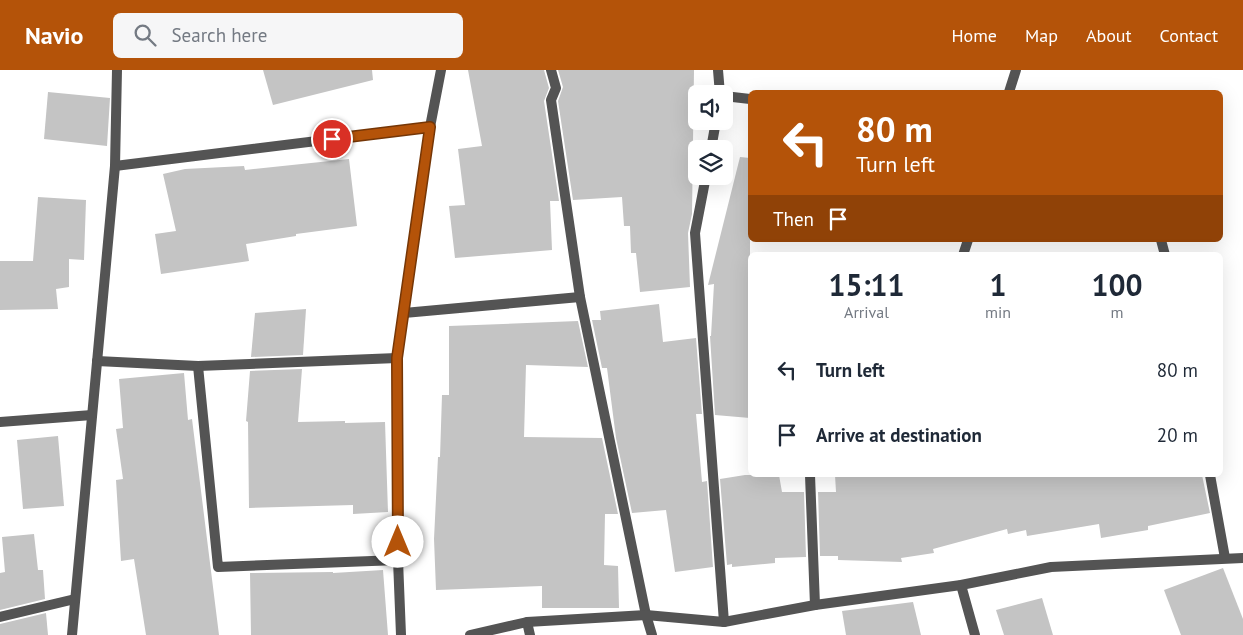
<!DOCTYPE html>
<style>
:root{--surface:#fff;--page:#f6f6f7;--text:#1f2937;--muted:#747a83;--accent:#b45309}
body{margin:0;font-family:"PT Sans",sans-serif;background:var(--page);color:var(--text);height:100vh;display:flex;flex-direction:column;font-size:19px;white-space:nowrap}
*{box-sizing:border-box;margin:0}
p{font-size:16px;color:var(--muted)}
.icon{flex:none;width:28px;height:28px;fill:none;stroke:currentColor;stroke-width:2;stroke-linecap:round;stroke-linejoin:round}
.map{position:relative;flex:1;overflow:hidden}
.drawer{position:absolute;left:748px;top:182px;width:475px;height:225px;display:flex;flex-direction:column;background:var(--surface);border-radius:8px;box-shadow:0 5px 20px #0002}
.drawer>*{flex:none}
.guide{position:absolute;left:748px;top:20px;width:475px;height:152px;border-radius:8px;box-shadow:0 5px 20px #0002;background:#b45309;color:#fff;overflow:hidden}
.tools{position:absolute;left:688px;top:15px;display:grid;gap:10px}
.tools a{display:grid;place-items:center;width:45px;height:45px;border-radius:8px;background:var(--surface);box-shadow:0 5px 20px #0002;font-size:25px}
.pin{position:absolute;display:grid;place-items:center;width:42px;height:42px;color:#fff;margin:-21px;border:2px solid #fff;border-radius:50%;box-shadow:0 1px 5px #0007}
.me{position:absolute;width:55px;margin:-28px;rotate:0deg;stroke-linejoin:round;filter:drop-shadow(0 0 4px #0008)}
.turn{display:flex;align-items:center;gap:18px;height:105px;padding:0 25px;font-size:22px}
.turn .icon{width:65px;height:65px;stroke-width:2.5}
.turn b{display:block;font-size:35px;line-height:42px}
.then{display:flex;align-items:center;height:48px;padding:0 25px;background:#0003;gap:10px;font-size:19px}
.eta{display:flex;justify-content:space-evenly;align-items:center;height:85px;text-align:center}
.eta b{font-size:30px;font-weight:700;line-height:35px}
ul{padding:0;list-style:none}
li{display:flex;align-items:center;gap:15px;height:65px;padding:0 25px}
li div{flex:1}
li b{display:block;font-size:19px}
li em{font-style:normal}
header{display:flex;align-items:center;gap:30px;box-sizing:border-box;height:70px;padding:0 25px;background:var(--accent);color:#fff}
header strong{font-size:24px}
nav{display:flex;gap:28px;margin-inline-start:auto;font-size:18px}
.search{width:350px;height:45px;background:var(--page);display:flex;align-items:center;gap:12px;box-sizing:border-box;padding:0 18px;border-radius:8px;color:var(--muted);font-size:19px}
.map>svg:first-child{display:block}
.building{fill:#c4c4c4}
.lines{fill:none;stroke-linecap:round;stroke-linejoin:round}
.minor{stroke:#545454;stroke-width:10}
.route-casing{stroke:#753606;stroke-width:12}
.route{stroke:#b45309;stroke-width:9}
</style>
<header>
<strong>Navio</strong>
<div class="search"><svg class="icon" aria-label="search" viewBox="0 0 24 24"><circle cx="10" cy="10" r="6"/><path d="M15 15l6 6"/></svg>Search here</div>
<nav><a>Home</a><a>Map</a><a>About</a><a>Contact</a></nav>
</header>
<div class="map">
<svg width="1243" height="565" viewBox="0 0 1243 565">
<rect width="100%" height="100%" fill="#fff"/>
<g class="building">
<path d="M 263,0 L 372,0 L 373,10 L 273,35 Z"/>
<path d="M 468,0 L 544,0 L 549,18 L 544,31 L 559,131 L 550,131 L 552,180 L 455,188 L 449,136 L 465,135 L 458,79 L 482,76 Z"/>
<path d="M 558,0 L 694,0 L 692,144 L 688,163 L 690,217 L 640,222 L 636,183 L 631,183 L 630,156 L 624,156 L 622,127 L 573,130 L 558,31 L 563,17 Z"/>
<path d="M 48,22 L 110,28 L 107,76 L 44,69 Z"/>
<path d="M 740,87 L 750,88 L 750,348 L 715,345 L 710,266 L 711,266 L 714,214 L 708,215 Z"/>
<path d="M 349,89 L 357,156 L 296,164 L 296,166 L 246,174 L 249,191 L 161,204 L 155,164 L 176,161 L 163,104 L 185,99 L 244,96 L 245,100 Z"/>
<path d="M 38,127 L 86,130 L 84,190 L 69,189 L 69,217 L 56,219 L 58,239 L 0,240 L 0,191 L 33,191 Z"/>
<path d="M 659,234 L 663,272 L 696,268 L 702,344 L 696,344 L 702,412 L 707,411 L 713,497 L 675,502 L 666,440 L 632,443 L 616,368 L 607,298 L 602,298 L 592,250 L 601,250 L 600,241 Z"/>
<path d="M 306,239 L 303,285 L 251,287 L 255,243 Z"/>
<path d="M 578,251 L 588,297 L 526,295 L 524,367 L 602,368 L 618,444 L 605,444 L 604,495 L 618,496 L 619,538 L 542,538 L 542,516 L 436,520 L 434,469 L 438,387 L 440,387 L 442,325 L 449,325 L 449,256 Z"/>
<path d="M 302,299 L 298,352 L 345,351 L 345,353 L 385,352 L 388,442 L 353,444 L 353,435 L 249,438 L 248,352 L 246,351 L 250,301 Z"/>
<path d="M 184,303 L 188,350 L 192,349 L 219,565 L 146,565 L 134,489 L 121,491 L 116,410 L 123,409 L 116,359 L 123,358 L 119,309 Z"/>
<path d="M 58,366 L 64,436 L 23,439 L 17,370 Z"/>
<path d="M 745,405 L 779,405 L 782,422 L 804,422 L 806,487 L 775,488 L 775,493 L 732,497 L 732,494 L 727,495 L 720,409 Z"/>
<path d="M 835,405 L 1202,405 L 1210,443 L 1148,456 L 1148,460 L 1101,468 L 1099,454 L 1027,466 L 1026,460 L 1008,464 L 1007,459 L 933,479 L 934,483 L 901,488 L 902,492 L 838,490 L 838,486 L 820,486 L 818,422 L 836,422 Z"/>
<path d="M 34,464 L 38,500 L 43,500 L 45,529 L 0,540 L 0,503 L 5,502 L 2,467 Z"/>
<path d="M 1223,498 L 1243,549 L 1243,565 L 1181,565 L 1164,520 Z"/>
<path d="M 383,500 L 388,565 L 251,565 L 250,503 L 333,502 L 333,503 Z"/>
<path d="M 1042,528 L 1053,565 L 1004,565 L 996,540 Z"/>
<path d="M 913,532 L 921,565 L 846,565 L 842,541 Z"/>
<path d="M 46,543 L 48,565 L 0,565 L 0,554 Z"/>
</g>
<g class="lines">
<g class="minor">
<path d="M 551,0 L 556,18 L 551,30 L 580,227 L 646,545 L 652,565"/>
<path d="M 718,0 L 720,24"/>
<path d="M 1009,22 L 1016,0"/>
<path d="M 724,26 L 750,29"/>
<path d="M 711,79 L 716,51"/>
<path d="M 115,96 L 430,57"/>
<path d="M 706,106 L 695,163 L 724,552"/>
<path d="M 1161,170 L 1165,185"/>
<path d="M 963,185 L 968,170"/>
<path d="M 404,243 L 580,227"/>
<path d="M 97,291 L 198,296 L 397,288"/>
<path d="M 198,296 L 218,497 L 398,490"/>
<path d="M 0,352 L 92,345"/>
<path d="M 810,405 L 815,535"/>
<path d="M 1210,405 L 1225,488"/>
<path d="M 961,515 L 975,565"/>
<path d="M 0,547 L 75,529"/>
<path d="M 527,552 L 530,565"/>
<path d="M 72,565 L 115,96 L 117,0"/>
<path d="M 401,565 L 398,490 L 397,288 L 430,57 L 441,0"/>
<path d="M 470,565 L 527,552 L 646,545 L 724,552 L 815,535 L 961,515 L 1051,497 L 1243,488"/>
</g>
</g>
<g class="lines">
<g class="route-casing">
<path id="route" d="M 332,69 L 430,57 L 397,288 L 398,472"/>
</g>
<use href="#route" class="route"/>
</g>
</svg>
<div class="tools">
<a><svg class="icon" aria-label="sound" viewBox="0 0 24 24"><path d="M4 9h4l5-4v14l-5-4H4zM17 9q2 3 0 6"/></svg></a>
<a><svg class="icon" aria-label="layers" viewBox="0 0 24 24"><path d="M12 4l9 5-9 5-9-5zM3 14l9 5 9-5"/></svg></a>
</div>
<div class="pin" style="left:332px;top:69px;background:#d93025"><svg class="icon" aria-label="arrive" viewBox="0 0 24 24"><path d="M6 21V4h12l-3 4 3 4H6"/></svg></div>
<svg class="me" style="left:398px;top:472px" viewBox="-20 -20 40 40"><circle r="19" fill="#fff"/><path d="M0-13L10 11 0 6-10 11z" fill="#b45309"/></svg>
<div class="guide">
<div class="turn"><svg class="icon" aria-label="left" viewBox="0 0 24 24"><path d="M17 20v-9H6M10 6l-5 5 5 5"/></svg><div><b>80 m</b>Turn left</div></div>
<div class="then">Then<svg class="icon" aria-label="arrive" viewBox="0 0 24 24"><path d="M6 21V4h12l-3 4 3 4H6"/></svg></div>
</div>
<section class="drawer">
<div class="eta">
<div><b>15:11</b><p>Arrival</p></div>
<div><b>1</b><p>min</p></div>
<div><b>100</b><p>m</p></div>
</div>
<ul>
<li><svg class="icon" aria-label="left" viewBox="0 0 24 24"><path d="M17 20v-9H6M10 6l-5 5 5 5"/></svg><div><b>Turn left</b></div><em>80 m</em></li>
<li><svg class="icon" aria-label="arrive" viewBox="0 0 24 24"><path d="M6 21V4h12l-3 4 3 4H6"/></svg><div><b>Arrive at destination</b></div><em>20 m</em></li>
</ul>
</section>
</div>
